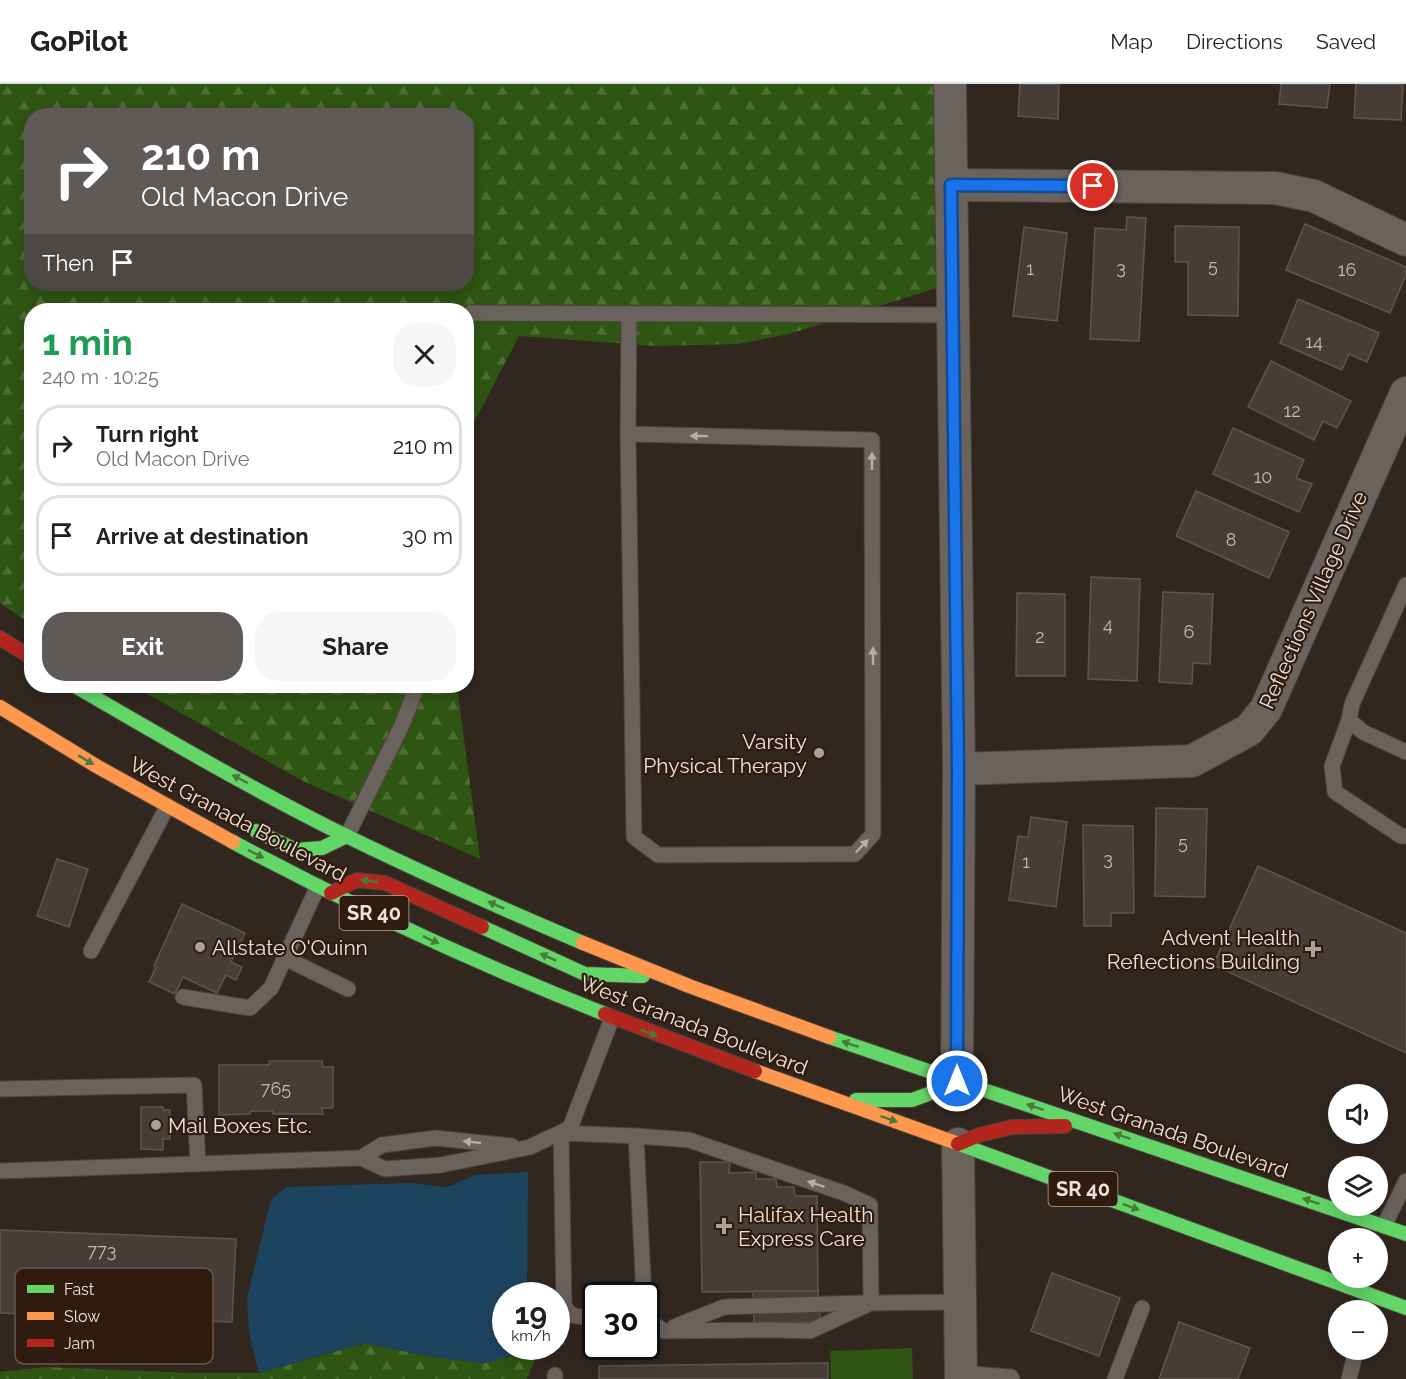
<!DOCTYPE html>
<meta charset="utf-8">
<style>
:root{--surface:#fff;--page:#f6f6f6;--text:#202124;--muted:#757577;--line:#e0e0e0;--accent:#5f5a58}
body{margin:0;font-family:Raleway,sans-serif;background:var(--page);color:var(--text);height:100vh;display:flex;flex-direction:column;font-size:22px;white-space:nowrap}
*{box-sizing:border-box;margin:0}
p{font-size:20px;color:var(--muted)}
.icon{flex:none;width:33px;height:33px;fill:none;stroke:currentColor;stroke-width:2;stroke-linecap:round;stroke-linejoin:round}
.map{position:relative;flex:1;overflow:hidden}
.drawer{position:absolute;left:24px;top:219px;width:450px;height:390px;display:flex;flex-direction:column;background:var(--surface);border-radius:24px;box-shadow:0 3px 15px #0003}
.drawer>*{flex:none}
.hud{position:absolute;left:24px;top:24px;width:450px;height:183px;border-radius:24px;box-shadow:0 3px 15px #0003;background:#5f5a58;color:#fff;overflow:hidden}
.controls{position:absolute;left:1328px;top:1000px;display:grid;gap:12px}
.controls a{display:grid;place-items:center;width:60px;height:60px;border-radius:50%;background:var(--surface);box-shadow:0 3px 15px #0003;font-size:30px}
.speed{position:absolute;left:492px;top:1198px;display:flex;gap:12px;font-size:30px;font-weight:700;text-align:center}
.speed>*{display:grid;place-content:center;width:78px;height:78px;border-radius:50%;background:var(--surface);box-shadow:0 3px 15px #0003;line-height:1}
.speed small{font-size:15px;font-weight:400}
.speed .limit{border:3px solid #111;border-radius:9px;background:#fff;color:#111}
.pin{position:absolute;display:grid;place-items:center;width:51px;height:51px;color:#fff;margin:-26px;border:3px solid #fff;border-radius:50%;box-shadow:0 2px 6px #0007}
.me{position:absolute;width:66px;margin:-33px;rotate:0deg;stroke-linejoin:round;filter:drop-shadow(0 0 4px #0008)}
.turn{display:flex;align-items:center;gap:21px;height:126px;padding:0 18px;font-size:27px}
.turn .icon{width:78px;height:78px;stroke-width:2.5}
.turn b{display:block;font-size:42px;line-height:51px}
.then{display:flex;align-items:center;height:57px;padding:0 18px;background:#0003;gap:12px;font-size:22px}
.round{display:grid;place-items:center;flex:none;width:63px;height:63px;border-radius:24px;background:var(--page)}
.overview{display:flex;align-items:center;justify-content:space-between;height:102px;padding:0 18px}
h1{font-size:36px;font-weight:700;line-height:45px;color:#1e9e55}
.primary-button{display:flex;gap:12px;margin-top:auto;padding:12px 18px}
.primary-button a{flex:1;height:69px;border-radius:24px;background:var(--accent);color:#fff;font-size:24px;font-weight:700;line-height:69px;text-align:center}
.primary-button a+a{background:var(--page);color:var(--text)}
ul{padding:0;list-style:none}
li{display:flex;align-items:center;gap:18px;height:81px;margin:0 12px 9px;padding:0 6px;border:3px solid var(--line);border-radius:24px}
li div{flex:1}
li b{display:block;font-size:22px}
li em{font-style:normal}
header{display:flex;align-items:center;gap:36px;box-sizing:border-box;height:84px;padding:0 30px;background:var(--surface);border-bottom:2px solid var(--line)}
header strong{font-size:28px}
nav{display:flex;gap:33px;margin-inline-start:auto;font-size:21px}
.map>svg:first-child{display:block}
.forest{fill:url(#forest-firs);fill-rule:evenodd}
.green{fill:#2f5513}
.water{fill:#1d445f}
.building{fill:#463e36;stroke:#5e564e;stroke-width:1.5}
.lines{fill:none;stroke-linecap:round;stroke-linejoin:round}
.lane-casing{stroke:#4c423c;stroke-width:17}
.street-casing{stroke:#4c423c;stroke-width:34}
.fast-casing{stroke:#4c423c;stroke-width:16}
.slow-casing{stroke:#4c423c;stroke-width:16}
.jam-casing{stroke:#4c423c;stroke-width:16}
.lane{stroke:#6a625c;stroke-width:15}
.street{stroke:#6a625c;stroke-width:32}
.fast{stroke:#63d668;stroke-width:14}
.slow{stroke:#ff974d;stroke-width:14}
.jam{stroke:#b3261e;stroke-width:14}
.oneway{fill:#b9aea6}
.oneway2{fill:#49793b}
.route-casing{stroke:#114b97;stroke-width:15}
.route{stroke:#1a73e8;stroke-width:10}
.poi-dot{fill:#aca097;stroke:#2f1c0e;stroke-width:2}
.labels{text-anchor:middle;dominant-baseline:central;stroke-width:4.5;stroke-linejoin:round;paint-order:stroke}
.number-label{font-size:18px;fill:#c4b8b0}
.shield{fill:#2f1c0e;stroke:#b5a69b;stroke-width:1.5}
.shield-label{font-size:20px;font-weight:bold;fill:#eee1d8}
.street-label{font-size:21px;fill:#eee1d8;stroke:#2f1c0e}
.poi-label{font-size:21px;fill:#eee1d8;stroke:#2f1c0e;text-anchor:start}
.key{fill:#2f1c0e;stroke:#68574b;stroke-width:1.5}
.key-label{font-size:16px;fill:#eee1d8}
</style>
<header>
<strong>GoPilot</strong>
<nav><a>Map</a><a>Directions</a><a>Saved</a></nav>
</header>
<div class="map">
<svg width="1406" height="1295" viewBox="0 0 1406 1295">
<defs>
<pattern id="forest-firs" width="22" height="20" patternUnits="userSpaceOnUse" patternTransform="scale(1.5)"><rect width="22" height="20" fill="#2f5513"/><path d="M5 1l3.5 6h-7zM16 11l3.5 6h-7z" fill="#4d6d35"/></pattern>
</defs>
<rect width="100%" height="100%" fill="#31271f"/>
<g class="forest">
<path d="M 0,0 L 934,0 L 937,204 L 789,250 L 738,260 L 656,262 L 519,252 L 467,352 L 466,226 L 32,226 L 31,540 L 0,519 ZM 32,32 L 466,32 L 466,200 L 32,200 Z"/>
<path d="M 133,602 L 457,602 L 480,775 L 303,697 Z"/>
<path d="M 365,1259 L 432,1273 L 485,1279 L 539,1265 L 527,1295 L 0,1295 L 0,1288 L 46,1283 L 193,1289 L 259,1289 Z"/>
</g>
<path class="green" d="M 912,1264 L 913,1295 L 831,1295 L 830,1267 Z"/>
<path class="water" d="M 528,1088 L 527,1212 L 506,1212 L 506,1263 L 527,1263 L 527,1268 L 485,1279 L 432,1273 L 365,1259 L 259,1289 L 249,1248 L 247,1214 L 271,1115 L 287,1103 L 410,1099 L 447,1103 L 475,1091 Z"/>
<g class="building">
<path d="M 1020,0 L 1059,0 L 1058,35 L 1018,32 Z"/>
<path d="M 1281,0 L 1330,0 L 1327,24 L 1279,20 Z"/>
<path d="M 1356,0 L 1403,0 L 1401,36 L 1354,34 Z"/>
<path d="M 1127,133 L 1146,134 L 1139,257 L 1090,255 L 1095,144 L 1126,146 Z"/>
<path d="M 1305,140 L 1406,183 L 1406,190 L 1390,229 L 1286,186 Z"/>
<path d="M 1175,142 L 1239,143 L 1238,232 L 1188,231 L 1188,178 L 1175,178 Z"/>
<path d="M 1024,143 L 1067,149 L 1057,237 L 1013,232 Z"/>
<path d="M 1298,215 L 1379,249 L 1367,278 L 1349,270 L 1342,286 L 1280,259 Z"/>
<path d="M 1271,277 L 1351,317 L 1337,344 L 1323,337 L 1314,356 L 1248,323 Z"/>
<path d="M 1233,344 L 1304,376 L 1296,394 L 1312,400 L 1299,428 L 1213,390 Z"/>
<path d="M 1196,407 L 1289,448 L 1269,494 L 1176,452 Z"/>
<path d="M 1091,493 L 1140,495 L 1137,597 L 1088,595 Z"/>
<path d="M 1163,508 L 1213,510 L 1210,580 L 1193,579 L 1192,600 L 1159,598 Z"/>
<path d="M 1017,509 L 1065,510 L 1065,592 L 1016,592 Z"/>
<path d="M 1156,724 L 1207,725 L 1205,813 L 1155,812 Z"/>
<path d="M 1031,733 L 1067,738 L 1056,823 L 1009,816 L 1018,752 L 1028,753 Z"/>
<path d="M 1083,741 L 1133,742 L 1134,829 L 1111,829 L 1111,842 L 1084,842 Z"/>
<path d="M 57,775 L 88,785 L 69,843 L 37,832 Z"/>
<path d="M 1258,782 L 1406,849 L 1406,969 L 1213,881 Z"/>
<path d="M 182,820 L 245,849 L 231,878 L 242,883 L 236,896 L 226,891 L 217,909 L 183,893 L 175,910 L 149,898 L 156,883 L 154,882 Z"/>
<path d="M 269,977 L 322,977 L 323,983 L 333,983 L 333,1024 L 322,1024 L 323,1030 L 273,1030 L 273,1027 L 251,1027 L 250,1030 L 219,1031 L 219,981 L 269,981 Z"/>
<path d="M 141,1023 L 163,1023 L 163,1026 L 170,1026 L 170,1055 L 163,1055 L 163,1066 L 141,1065 Z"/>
<path d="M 700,1078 L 730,1078 L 729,1089 L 756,1088 L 756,1095 L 776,1095 L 777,1103 L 794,1103 L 795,1112 L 817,1112 L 818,1207 L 702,1208 Z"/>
<path d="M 0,1146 L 236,1155 L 232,1238 L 0,1229 Z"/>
<path d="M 1052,1189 L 1120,1214 L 1099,1272 L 1031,1247 Z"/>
<path d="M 753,1207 L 818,1207 L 820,1238 L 754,1239 Z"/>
<path d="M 1179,1238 L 1250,1264 L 1238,1295 L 1159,1295 Z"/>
<path d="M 828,1279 L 828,1295 L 599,1295 L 599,1282 Z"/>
</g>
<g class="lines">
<g class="lane-casing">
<g id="lane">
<path d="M 466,235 L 471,229 L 953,231"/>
<path d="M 628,350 L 872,356 L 873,750 L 855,770 L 658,771 L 634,753 L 628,350 L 629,230"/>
<path d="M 1406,501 L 1352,620 L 1349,636 L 1363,648 L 1406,668"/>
<path d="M 1349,636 L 1332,682 L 1335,708 L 1401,752 L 1406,752"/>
<path d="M 347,752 L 402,641 L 417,602"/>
<path d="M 91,867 L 167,723"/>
<path d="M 285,874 L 348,905"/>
<path d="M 183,913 L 250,924 L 271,904 L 318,802"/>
<path d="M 0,1005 L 194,1001 L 198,1080"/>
<path d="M 361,1074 L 382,1061 L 436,1054 L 512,1062"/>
<path d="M 0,1087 L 361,1074 L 385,1085 L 441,1081 L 530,1063 L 570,1044 L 612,934"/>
<path d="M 1384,1142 L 1406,1097"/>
<path d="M 644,1212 L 636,1052 L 689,1056 L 844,1109 L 870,1121 L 871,1219 L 960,1218"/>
<path d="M 596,1233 C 582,1233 570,1235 564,1221 L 561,1049 L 636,1052"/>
<path d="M 646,1235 L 664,1247 L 775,1246 L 810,1247 L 871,1219"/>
<path d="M 674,1243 L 724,1223 L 862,1219"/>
<path d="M 961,1289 L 1011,1293 L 1012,1295"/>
<path d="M 555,1291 L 555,1295"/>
<path d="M 1115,1295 L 1142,1224"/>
<path d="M 1349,1295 L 1356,1266"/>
</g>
</g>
<g class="street-casing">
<g id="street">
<path d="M 950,0 L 959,685 L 957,997"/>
<path d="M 951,101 L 1275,104 L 1314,112 L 1406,156"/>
<path d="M 959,685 L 1192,677 L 1249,646 L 1266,625 L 1406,309"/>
<path d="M 958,1060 L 961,1295"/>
</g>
</g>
<g class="fast-casing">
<g id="fast">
<path d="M 75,602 C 159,651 243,700 330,744 C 413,785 498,823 583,859"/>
<path d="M 256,747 L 296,766 L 322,764 L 347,752"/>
<path d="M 233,758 C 354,823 478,880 605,930"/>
<path d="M 482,843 L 585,890 L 643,892"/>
<path d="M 829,953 L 1406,1150"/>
<path d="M 856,1016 L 912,1016 L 939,1006 L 957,997"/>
<path d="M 959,1060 L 1406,1224"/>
</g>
</g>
<g class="slow-casing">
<g id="slow">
<path d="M 0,623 L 98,683 L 233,758"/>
<path d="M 583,859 L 689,902 L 829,953"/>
<path d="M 755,987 L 959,1060"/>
</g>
</g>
<g class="jam-casing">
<g id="jam">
<path d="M 0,554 L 32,574"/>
<path d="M 331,809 L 357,796 L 385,799 L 482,843"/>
<path d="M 605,930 L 755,987"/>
<path d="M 958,1060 L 979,1051 L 1012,1043 L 1065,1042"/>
</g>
</g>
<use href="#lane" class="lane"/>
<use href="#street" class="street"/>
<use href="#fast" class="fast"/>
<use href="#slow" class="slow"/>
<use href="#jam" class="jam"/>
</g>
<defs><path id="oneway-solid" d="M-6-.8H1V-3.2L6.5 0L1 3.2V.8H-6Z" transform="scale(1.5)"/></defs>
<g class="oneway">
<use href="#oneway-solid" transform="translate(699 352) rotate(-179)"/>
<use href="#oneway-solid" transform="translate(872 377) rotate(-90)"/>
<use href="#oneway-solid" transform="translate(873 572) rotate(-90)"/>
<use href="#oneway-solid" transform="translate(862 762) rotate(-46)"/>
<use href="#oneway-solid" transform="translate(472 1058) rotate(-174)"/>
<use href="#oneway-solid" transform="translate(816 1100) rotate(-162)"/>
</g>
<g class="oneway2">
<use href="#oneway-solid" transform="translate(86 676) rotate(31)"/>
<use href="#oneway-solid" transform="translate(240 695) rotate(-152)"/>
<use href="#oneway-solid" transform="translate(256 770) rotate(27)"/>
<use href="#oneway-solid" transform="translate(369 797) rotate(-172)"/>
<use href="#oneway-solid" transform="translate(496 821) rotate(-156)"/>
<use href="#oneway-solid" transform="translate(431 856) rotate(25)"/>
<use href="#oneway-solid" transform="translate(548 873) rotate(-156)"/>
<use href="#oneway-solid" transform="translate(649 949) rotate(21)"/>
<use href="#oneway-solid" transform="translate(850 960) rotate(-161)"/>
<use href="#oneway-solid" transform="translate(1035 1023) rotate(-161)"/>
<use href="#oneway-solid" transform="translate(889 1035) rotate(19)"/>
<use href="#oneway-solid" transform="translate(1122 1052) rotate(-161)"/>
<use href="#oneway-solid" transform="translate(1311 1117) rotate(-161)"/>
<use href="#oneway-solid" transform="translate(1131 1123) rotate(20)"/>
</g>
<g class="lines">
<g class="route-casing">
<path id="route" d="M 957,997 L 958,685 L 951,101 L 1093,102"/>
</g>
<use href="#route" class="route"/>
</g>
<g class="poi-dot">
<circle cx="819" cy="669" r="6"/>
<circle cx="200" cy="863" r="6"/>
<path d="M1310 856h6v6h6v6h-6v6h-6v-6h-6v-6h6z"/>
<circle cx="156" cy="1041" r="6"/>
<path d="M721 1133h6v6h6v6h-6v6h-6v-6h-6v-6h6z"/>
</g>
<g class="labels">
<g class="number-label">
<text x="1213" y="181">5</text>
<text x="1121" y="183">3</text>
<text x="1030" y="184">1</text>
<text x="1347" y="185">16</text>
<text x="1314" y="257">14</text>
<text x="1292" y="326">12</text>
<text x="1263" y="392">10</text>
<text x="1231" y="455">8</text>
<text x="1108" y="540">4</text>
<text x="1189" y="547">6</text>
<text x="1040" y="552">2</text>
<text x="1183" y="758">5</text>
<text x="1108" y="774">3</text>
<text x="1026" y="777">1</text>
<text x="276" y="1004">765</text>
<text x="102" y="1166">773</text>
</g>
<g class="shield">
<rect x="339.5" y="812" width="69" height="34" rx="4.5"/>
<rect x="1048.5" y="1088" width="69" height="34" rx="4.5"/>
</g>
<g class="shield-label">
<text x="374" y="829">SR 40</text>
<text x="1083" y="1105">SR 40</text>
</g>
<g class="street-label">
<text transform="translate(1313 516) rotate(-66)">Reflections Village Drive</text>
<text transform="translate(238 735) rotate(28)">West Granada Boulevard</text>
<text transform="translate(694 941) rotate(21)">West Granada Boulevard</text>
<text transform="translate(1173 1048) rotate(19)">West Granada Boulevard</text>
</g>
<g class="poi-label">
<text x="807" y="657" text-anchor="end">Varsity<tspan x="807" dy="24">Physical Therapy</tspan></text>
<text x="1300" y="853" text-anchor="end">Advent Health<tspan x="1300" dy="24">Reflections Building</tspan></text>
<text x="212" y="863">Allstate O'Quinn</text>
<text x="168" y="1041">Mail Boxes Etc.</text>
<text x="738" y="1130">Halifax Health<tspan x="738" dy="24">Express Care</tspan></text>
</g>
</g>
<rect x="15" y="1184" width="198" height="96" rx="9" class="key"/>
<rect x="27" y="1201" width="27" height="8" fill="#63d668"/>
<rect x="27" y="1228" width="27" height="8" fill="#ff974d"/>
<rect x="27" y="1255" width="27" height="8" fill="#b3261e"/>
<g class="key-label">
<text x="64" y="1211">Fast</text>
<text x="64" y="1238">Slow</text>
<text x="64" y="1265">Jam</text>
</g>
</svg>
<div class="controls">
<a><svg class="icon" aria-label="sound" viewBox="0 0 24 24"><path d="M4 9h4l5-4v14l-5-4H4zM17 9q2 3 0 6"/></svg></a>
<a><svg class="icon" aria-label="layers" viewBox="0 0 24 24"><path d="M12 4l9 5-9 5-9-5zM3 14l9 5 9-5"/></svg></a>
<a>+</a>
<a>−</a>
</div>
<div class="speed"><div>19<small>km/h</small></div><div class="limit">30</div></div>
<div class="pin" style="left:1093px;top:102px;background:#d93025"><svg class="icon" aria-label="arrive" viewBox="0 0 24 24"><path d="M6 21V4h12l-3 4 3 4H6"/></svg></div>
<svg class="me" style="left:957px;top:997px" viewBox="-20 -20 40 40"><circle r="17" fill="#1a73e8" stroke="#fff" stroke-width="3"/><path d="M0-11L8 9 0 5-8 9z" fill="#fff"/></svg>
<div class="hud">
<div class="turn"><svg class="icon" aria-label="right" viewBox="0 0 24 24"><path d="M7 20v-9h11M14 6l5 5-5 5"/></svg><div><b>210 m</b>Old Macon Drive</div></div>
<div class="then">Then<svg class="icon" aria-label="arrive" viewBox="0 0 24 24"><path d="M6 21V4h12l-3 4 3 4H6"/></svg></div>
</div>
<section class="drawer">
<div class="overview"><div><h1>1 min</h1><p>240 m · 10:25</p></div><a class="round"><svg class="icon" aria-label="close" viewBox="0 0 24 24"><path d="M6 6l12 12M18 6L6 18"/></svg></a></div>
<ul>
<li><svg class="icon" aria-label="right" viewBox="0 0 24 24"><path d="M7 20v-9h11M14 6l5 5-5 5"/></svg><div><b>Turn right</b><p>Old Macon Drive</p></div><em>210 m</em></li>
<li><svg class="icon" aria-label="arrive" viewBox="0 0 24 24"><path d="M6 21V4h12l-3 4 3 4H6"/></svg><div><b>Arrive at destination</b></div><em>30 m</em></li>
</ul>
<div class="primary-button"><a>Exit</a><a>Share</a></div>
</section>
</div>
